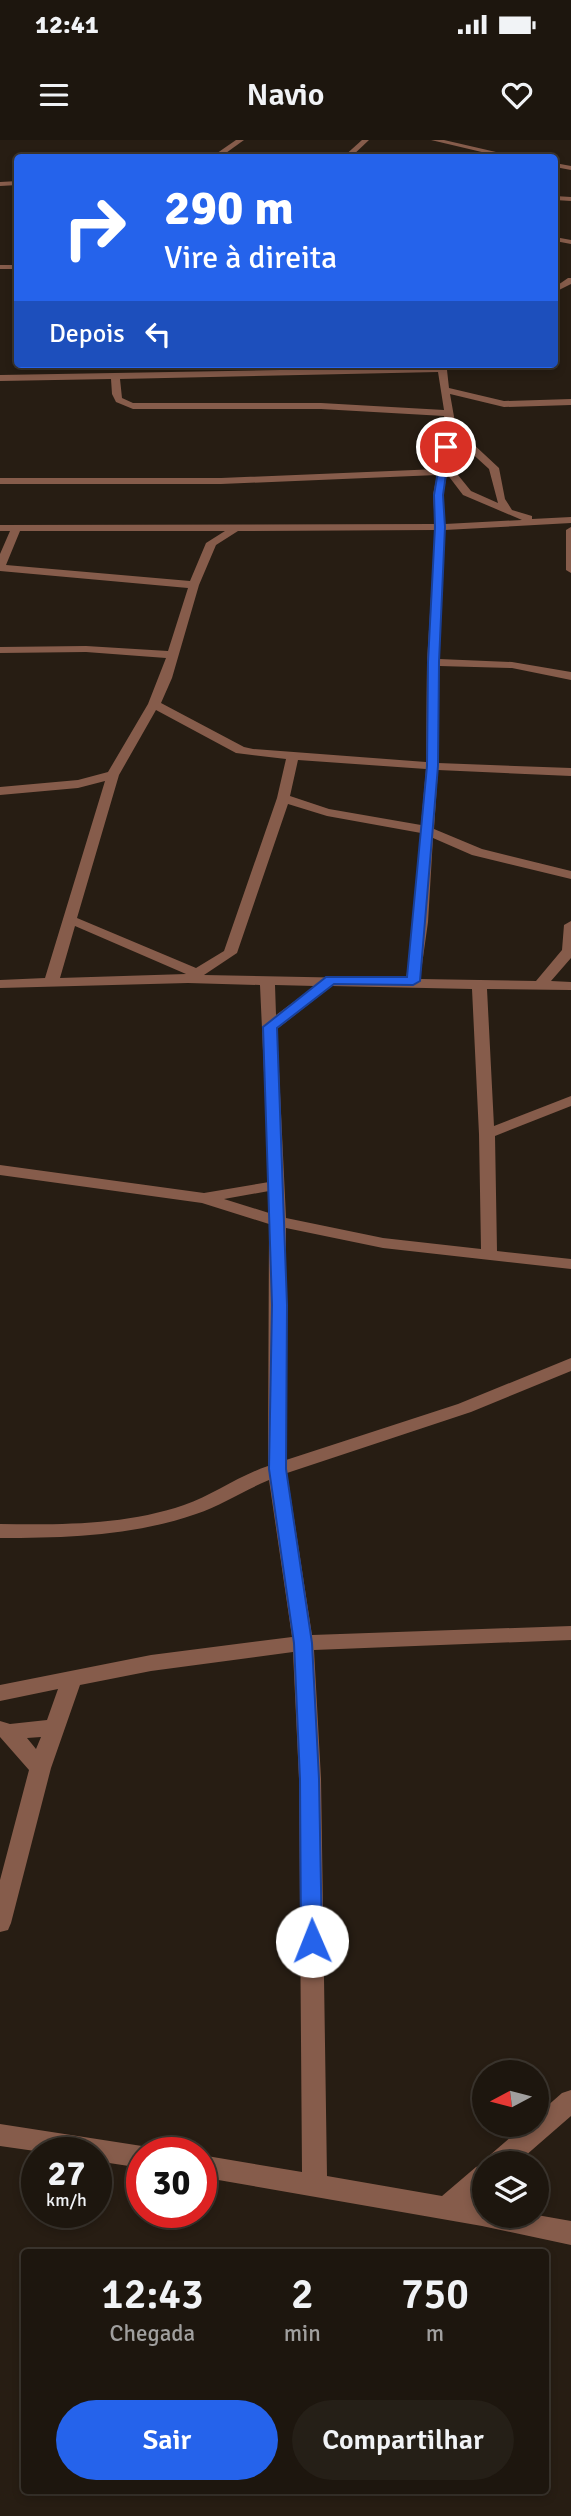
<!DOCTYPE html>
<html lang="pt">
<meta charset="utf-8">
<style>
:root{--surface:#1d160e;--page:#251f17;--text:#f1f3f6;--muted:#a09f9e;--line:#3b352e;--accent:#2563eb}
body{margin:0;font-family:Signika,sans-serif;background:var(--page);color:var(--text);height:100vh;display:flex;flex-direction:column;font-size:26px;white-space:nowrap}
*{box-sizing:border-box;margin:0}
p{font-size:23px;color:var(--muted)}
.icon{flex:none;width:38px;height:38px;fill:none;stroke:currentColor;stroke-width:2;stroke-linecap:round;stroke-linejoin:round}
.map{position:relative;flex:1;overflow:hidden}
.sheet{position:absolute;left:21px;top:2109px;width:528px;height:245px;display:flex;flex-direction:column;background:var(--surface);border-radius:7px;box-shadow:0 4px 10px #0003,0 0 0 2px var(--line)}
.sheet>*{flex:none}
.top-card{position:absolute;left:14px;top:14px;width:544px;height:214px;border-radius:7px;box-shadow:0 4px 10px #0003,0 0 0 2px var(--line);background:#2563eb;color:#fff;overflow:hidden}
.needle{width:46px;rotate:263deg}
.tools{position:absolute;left:472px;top:1920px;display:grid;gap:14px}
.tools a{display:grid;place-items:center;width:77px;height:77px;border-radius:50%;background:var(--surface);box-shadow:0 4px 10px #0003,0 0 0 2px var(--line);font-size:35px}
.speed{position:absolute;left:21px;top:1997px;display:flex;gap:14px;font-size:35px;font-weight:700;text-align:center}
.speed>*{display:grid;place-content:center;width:91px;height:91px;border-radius:50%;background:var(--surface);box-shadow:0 4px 10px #0003,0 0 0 2px var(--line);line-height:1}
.speed small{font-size:18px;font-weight:400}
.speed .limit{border:10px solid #d22;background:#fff;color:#111}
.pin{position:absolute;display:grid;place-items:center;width:60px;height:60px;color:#fff;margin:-30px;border:4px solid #fff;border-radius:50%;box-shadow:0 2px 7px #0007}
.me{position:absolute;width:77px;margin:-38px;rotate:359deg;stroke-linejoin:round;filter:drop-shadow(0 0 5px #0008)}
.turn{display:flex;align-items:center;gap:24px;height:147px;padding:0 35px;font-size:32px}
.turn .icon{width:91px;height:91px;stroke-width:2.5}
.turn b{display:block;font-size:49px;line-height:60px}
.then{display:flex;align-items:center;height:66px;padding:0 35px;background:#0003;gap:14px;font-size:26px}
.eta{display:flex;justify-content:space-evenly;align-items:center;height:119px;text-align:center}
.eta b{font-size:42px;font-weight:600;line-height:49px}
.button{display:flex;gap:14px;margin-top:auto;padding:14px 35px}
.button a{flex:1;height:80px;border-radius:42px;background:var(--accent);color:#fff;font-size:28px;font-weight:600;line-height:80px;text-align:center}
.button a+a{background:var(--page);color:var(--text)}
.status{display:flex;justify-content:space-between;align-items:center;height:49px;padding:0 35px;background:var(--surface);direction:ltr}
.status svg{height:19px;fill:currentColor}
header{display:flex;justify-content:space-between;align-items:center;height:91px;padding:0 35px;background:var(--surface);font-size:32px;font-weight:600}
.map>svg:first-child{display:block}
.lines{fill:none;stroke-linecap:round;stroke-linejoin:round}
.minor{fill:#865c4b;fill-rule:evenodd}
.route{fill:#2563eb;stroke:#184099;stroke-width:2}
</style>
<div class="status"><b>12:41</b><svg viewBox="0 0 49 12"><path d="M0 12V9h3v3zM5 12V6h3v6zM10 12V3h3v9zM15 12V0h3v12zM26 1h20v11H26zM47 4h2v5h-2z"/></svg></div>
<header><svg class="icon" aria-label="menu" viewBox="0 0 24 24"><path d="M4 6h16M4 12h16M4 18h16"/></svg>Navio<svg class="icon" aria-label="heart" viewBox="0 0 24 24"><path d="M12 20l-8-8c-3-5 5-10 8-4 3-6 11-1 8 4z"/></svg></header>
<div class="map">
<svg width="571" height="2376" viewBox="0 0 571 2376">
<rect width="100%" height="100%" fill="#271d13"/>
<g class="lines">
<g class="minor">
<path d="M 236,0 L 244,0 L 219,18 L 210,18 Z"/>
<path d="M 362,0 L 369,0 L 350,18 L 342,18 Z"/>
<path d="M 431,0 L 444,0 L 522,18 L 507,18 Z"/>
<path d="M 555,23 L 571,26 L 571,30 L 555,27 Z"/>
<path d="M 18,41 L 18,45 L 0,46 L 0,42 Z"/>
<path d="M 555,56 L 571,57 L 571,61 L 555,60 Z"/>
<path d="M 555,97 L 571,100 L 571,104 L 555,101 Z"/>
<rect x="0" y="125" width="18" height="4"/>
<path d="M 568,138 L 571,138 L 571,144 L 555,152 L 555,147 Z"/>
<path d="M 443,224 L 453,224 L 447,230 L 449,248 L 504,261 L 571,259 L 571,265 L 504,267 L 450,254 L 456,288 L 499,328 L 505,359 L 512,370 L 532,376 L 532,379 L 571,377 L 571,383 L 445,390 L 439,519 L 512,522 L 571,532 L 571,540 L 512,528 L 439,526 L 438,623 L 571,628 L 571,636 L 438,630 L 434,689 L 482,709 L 571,731 L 571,739 L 472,715 L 433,698 L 428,782 L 420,839 L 536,841 L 562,810 L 564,785 L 571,781 L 571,818 L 551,841 L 571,842 L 571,850 L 487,849 L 494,986 L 571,956 L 571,966 L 495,996 L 497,1111 L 571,1119 L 571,1129 L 383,1108 L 286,1088 L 286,1320 L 458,1264 L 571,1218 L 571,1231 L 471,1272 L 287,1333 L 312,1495 L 571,1486 L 571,1500 L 314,1510 L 321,1639 L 327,2036 L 442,2056 L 476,2027 L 485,2024 L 485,2051 L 472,2061 L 485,2063 L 485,2076 L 537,2075 L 571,2081 L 571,2105 L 482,2086 L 201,2037 L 201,2015 L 302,2032 L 299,1639 L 293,1512 L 151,1531 L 80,1545 L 51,1628 L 11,1783 L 8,1790 L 0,1792 L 0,1740 L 29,1630 L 0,1597 L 0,1581 L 10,1584 L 47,1580 L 58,1549 L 0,1561 L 0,1545 L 151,1515 L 292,1497 L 269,1340 C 245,1350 222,1365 196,1374 C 133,1396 66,1398 0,1398 L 0,1384 C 61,1385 126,1385 184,1365 C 213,1355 238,1336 268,1326 L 269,1084 L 202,1063 L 0,1035 L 0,1025 L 204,1053 L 269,1042 L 260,845 L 188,843 L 0,848 L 0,840 L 45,838 L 105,641 L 78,648 L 0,655 L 0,647 L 78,640 L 108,632 L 148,564 L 166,518 L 86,512 L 0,513 L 0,507 L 86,506 L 168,511 L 188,448 L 0,431 L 0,414 L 10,391 L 0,391 L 0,385 L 435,384 L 433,355 L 437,335 L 221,344 L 0,344 L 0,338 L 221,338 L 438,329 L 446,289 L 444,276 L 321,269 L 133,269 L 116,262 L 112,254 L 111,239 L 0,241 L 0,235 L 389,228 L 440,226 ZM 438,232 L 444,270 L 321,263 L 133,263 L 122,258 L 120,239 ZM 454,297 L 489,329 L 498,363 L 471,351 L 449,324 ZM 447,334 L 463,355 L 522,380 L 445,384 L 443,355 ZM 435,390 L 427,522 L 426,622 L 253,609 L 244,607 L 161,563 L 172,538 L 199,445 L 216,405 L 238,391 ZM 20,391 L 225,391 L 206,403 L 190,441 L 6,425 ZM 156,570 L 236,613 L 286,619 L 277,658 L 224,811 L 196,828 L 77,778 L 119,635 ZM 298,620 L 426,629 L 421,685 L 329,669 L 290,656 ZM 288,664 L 327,676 L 421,693 L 414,782 L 406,839 L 204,835 L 237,813 ZM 75,786 L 186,834 L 60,838 ZM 275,845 L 315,846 L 276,875 ZM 332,846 L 472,849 L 479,994 L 481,1109 L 383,1098 L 286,1078 L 277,889 ZM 269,1051 L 269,1073 L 224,1059 ZM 41,1597 L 36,1609 L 27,1598 Z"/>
<path d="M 571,387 L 571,433 L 566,430 L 566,390 Z"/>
<path d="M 571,1950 L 571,1976 L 517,2023 L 487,2023 L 490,2015 L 526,1984 L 537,1984 L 537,1975 L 562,1953 Z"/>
<path d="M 0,1984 L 142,2006 L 152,2012 L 142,2012 L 142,2028 L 96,2021 L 96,2012 L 42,2012 L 0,2006 Z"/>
</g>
</g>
<path class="route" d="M 446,305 L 450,307 L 443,355 L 445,387 L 439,522 L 438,626 L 420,841 L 413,845 L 334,844 L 277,888 L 287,1165 L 286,1329 L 312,1503 L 319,1639 L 322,1801 L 319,1807 L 312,1810 L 304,1807 L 301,1801 L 300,1639 L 294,1503 L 269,1329 L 272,1165 L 263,887 L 326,837 L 407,837 L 427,626 L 428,522 L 435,387 L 434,355 L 442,307 Z"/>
</svg>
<div class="tools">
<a><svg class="needle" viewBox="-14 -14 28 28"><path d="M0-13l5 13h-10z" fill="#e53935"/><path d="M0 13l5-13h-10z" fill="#a09f9e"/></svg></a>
<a><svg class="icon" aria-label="layers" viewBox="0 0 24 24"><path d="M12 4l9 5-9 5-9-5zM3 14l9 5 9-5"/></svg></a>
</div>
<div class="speed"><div>27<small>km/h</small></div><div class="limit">30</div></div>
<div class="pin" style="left:446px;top:307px;background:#d93025"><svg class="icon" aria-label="arrive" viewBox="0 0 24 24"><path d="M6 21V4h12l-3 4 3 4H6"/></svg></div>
<svg class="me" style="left:312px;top:1801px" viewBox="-20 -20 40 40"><circle r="19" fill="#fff"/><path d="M0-13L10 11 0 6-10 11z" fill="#2563eb"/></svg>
<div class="top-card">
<div class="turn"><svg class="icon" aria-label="right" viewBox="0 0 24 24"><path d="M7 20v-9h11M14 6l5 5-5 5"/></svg><div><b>290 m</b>Vire à direita</div></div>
<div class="then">Depois<svg class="icon" aria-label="left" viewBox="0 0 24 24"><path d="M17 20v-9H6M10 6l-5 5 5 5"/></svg></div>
</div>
<section class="sheet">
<div class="eta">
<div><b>12:43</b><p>Chegada</p></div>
<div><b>2</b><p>min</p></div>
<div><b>750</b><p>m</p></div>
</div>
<div class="button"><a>Sair</a><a>Compartilhar</a></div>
</section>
</div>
